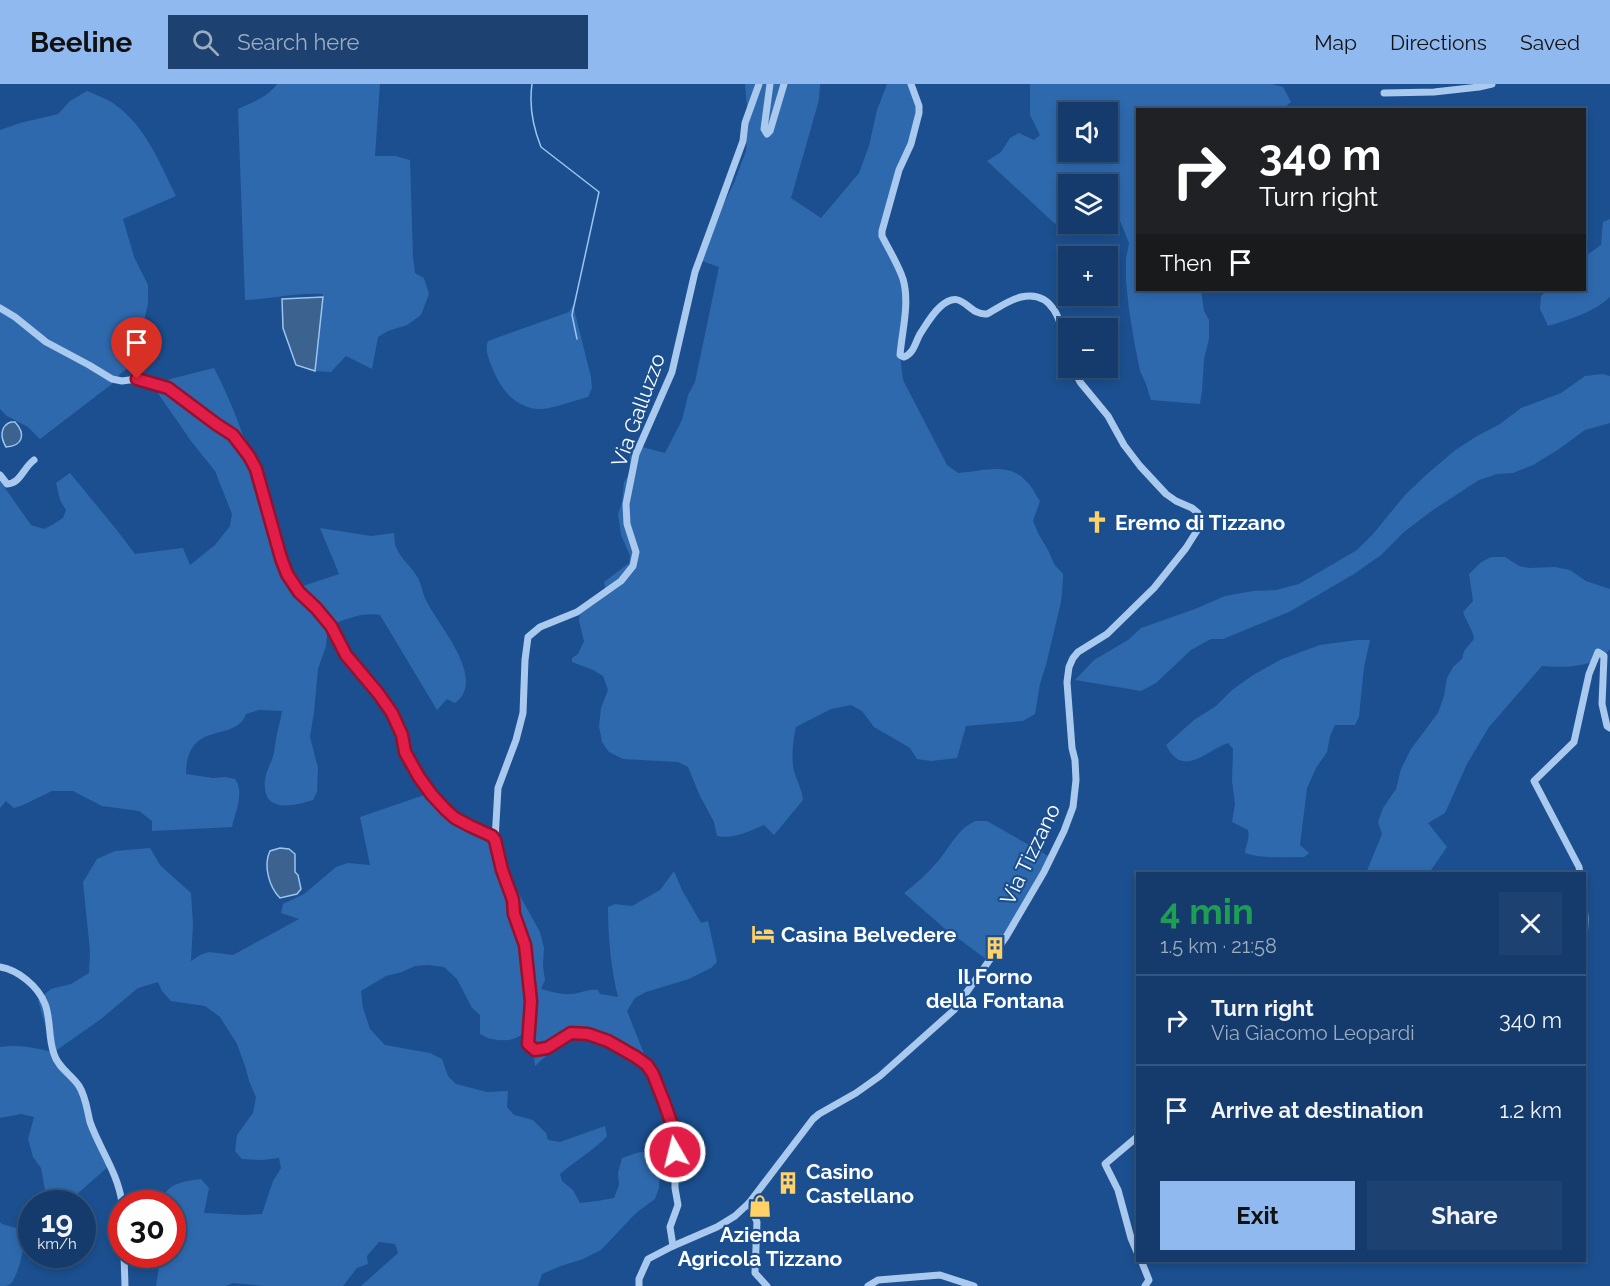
<!DOCTYPE html>
<meta charset="utf-8">
<style>
:root{--surface:#143b6b;--page:#1d4271;--text:#f1f3f6;--muted:#9dadc1;--line:#33557e;--accent:#90b9f0}
body{margin:0;font-family:Raleway,sans-serif;background:var(--page);color:var(--text);height:100vh;display:flex;flex-direction:column;font-size:22px;white-space:nowrap}
*{box-sizing:border-box;margin:0}
p{font-size:20px;color:var(--muted)}
.icon{flex:none;width:33px;height:33px;fill:none;stroke:currentColor;stroke-width:2;stroke-linecap:round;stroke-linejoin:round}
.map{position:relative;flex:1;overflow:hidden}
.panel{position:absolute;left:1136px;top:788px;width:450px;height:390px;display:flex;flex-direction:column;background:var(--surface);border-radius:0px;box-shadow:0 3px 9px #0003,0 0 0 2px var(--line)}
.panel>*{flex:none}
.banner{position:absolute;left:1136px;top:24px;width:450px;height:183px;border-radius:0px;box-shadow:0 3px 9px #0003,0 0 0 2px var(--line);background:#202124;color:#fff;overflow:hidden}
.controls{position:absolute;left:1058px;top:18px;display:grid;gap:12px}
.controls a{display:grid;place-items:center;width:60px;height:60px;border-radius:0px;background:var(--surface);box-shadow:0 3px 9px #0003,0 0 0 2px var(--line);font-size:30px}
.speed{position:absolute;left:18px;top:1106px;display:flex;gap:12px;font-size:30px;font-weight:700;text-align:center}
.speed>*{display:grid;place-content:center;width:78px;height:78px;border-radius:50%;background:var(--surface);box-shadow:0 3px 9px #0003,0 0 0 2px var(--line);line-height:1}
.speed small{font-size:15px;font-weight:400}
.speed .limit{border:9px solid #d22;background:#fff;color:#111}
.pin{position:absolute;display:grid;place-items:center;width:51px;height:51px;color:#fff;margin:-62px -26px;border-radius:50% 50% 50% 0;rotate:-45deg;box-shadow:0 0 6px #0007}
.pin .icon{rotate:45deg}
.me{position:absolute;width:66px;margin:-33px;rotate:352deg;stroke-linejoin:round;filter:drop-shadow(0 0 4px #0008)}
.turn{display:flex;align-items:center;gap:21px;height:126px;padding:0 24px;font-size:27px}
.turn .icon{width:78px;height:78px;stroke-width:2.5}
.turn b{display:block;font-size:42px;line-height:51px}
.then{display:flex;align-items:center;height:57px;padding:0 24px;background:#0003;gap:12px;font-size:22px}
.round{display:grid;place-items:center;flex:none;width:63px;height:63px;border-radius:0px;background:var(--page)}
.overview{display:flex;align-items:center;justify-content:space-between;height:102px;padding:0 24px}
h1{font-size:36px;font-weight:700;line-height:45px;color:#1e9e55}
.action{display:flex;gap:12px;margin-top:auto;padding:12px 24px}
.action a{flex:1;height:69px;border-radius:0px;background:var(--accent);color:#111;font-size:24px;font-weight:700;line-height:69px;text-align:center}
.action a+a{background:var(--page);color:var(--text)}
ul{padding:0;list-style:none}
li{display:flex;align-items:center;gap:18px;height:90px;padding:0 24px;border-top:2px solid var(--line)}
li div{flex:1}
li b{display:block;font-size:22px}
li em{font-style:normal}
header{display:flex;align-items:center;gap:36px;box-sizing:border-box;height:84px;padding:0 30px;background:var(--accent);color:#111}
header strong{font-size:28px}
nav{display:flex;gap:33px;margin-inline-start:auto;font-size:21px}
.search{width:420px;height:54px;background:var(--page);display:flex;align-items:center;gap:15px;box-sizing:border-box;padding:0 21px;border-radius:0px;color:var(--muted);font-size:22px}
.map>svg:first-child{display:block}
.green{fill:#2e69ad;fill-rule:evenodd}
.water{fill:#3c6290;stroke:#9cc4f0;stroke-width:1.5}
.lines{fill:none;stroke-linecap:round;stroke-linejoin:round}
.stream{stroke:#9cc4f0;stroke-width:1.5}
.minor{stroke:#a9c9ee;stroke-width:7}
.route-casing{stroke:#92132f;stroke-width:15}
.route{stroke:#e11d48;stroke-width:10}
.labels{text-anchor:middle;dominant-baseline:central;stroke-width:4.5;stroke-linejoin:round;paint-order:stroke}
.street-label{font-size:21px;fill:#fff;stroke:#1b4f8f}
.poi-label{font-size:21px;font-weight:bold;fill:#fff;stroke:#1b4f8f;text-anchor:start}
</style>
<header>
<strong>Beeline</strong>
<div class="search"><svg class="icon" aria-label="search" viewBox="0 0 24 24"><circle cx="10" cy="10" r="6"/><path d="M15 15l6 6"/></svg>Search here</div>
<nav><a>Map</a><a>Directions</a><a>Saved</a></nav>
</header>
<div class="map">
<svg width="1610" height="1202" viewBox="0 0 1610 1202">
<rect width="100%" height="100%" fill="#1b4f8f"/>
<g class="green">
<path d="M 277,0 L 380,0 L 375,72 L 395,72 L 410,76 L 413,173 L 415,189 L 424,194 L 429,210 L 421,231 L 407,241 L 388,247 L 378,253 L 372,285 L 346,272 L 331,288 L 315,287 L 323,210 C 297,208 272,215 245,216 L 238,25 C 251,19 268,13 277,0 Z"/>
<path d="M 745,0 L 820,0 L 819,16 L 791,114 L 821,134 L 859,89 L 869,62 L 877,26 L 887,0 L 909,0 L 918,30 L 881,150 L 902,191 L 907,214 L 900,255 L 901,280 L 903,296 L 947,381 L 958,389 C 981,388 1008,377 1026,397 C 1032,402 1035,410 1040,417 L 1033,437 L 1038,449 L 1049,468 L 1054,480 L 1063,490 L 1063,495 L 1061,518 L 1046,581 L 1040,600 L 1035,630 L 1023,637 L 966,642 L 957,674 L 931,677 L 917,675 L 910,664 L 874,643 L 862,627 L 851,621 L 831,625 L 796,643 C 793,655 791,675 794,687 C 797,697 802,705 803,716 L 774,751 L 764,741 C 747,748 735,755 717,752 L 714,738 L 700,712 L 688,683 L 678,678 L 623,675 L 609,668 L 602,658 L 599,642 L 601,624 L 608,606 L 603,592 L 593,586 L 572,578 L 572,574 L 578,570 L 584,557 L 579,537 L 580,527 L 606,508 L 604,498 L 629,479 L 630,472 L 621,451 L 618,430 L 622,419 L 624,398 L 630,389 L 630,366 L 642,363 L 665,369 L 682,336 L 688,311 L 695,298 L 719,183 L 699,176 L 713,141 L 734,99 L 746,67 L 748,35 Z"/>
<path d="M 1030,0 L 1272,0 L 1283,3 L 1291,18 L 1283,25 L 1137,26 L 1137,206 L 1201,206 L 1204,227 L 1209,236 L 1209,255 L 1204,275 L 1202,307 L 1200,320 L 1151,316 L 1146,300 L 1140,287 L 1135,262 L 1129,226 L 1126,197 L 1126,175 L 1129,159 L 1113,120 L 1110,118 L 1107,119 L 1107,100 L 1068,100 L 1068,140 L 1094,140 L 1086,146 L 1074,149 L 1054,139 L 987,77 L 1001,68 L 1010,54 L 1019,49 L 1034,56 L 1040,51 L 1030,31 ZM 1068,28 L 1107,28 L 1107,68 L 1068,68 Z"/>
<path d="M 87,7 C 96,11 105,14 113,19 C 146,42 159,78 176,112 L 123,135 L 134,173 L 148,201 L 148,219 L 144,238 L 136,253 L 138,271 L 132,281 L 120,290 L 112,300 L 40,355 L 28,343 L 7,332 L 0,325 L 0,46 L 20,39 L 58,30 L 70,17 Z"/>
<path d="M 1610,135 L 1610,213 C 1593,229 1570,235 1548,242 L 1540,225 L 1541,212 L 1548,206 L 1584,206 L 1584,173 L 1601,161 L 1603,138 Z"/>
<path d="M 573,221 L 591,293 L 592,304 L 588,313 C 576,316 550,326 538,325 C 516,323 502,307 494,288 C 490,277 484,268 488,257 L 569,228 Z"/>
<path d="M 214,284 C 235,324 249,366 261,409 C 266,429 269,449 276,468 C 280,481 287,493 294,505 L 339,490 L 320,444 L 371,452 L 394,449 C 395,453 394,459 396,463 C 400,474 412,483 418,494 C 422,502 423,512 428,520 C 440,543 487,596 455,619 L 447,615 L 437,626 L 380,531 C 362,528 344,536 328,542 L 326,562 L 318,585 L 314,628 L 310,653 L 318,684 L 317,708 L 313,716 C 291,723 262,729 265,696 C 266,687 272,678 274,669 C 275,665 275,660 276,655 C 277,646 281,637 282,627 L 259,626 L 246,630 C 235,660 187,634 186,690 L 213,694 L 225,693 L 235,695 C 245,708 235,729 232,743 L 152,747 L 152,737 L 139,727 L 102,722 L 73,707 L 52,707 L 23,721 L 14,724 L 6,717 L 0,724 L 0,397 L 31,441 L 44,445 L 52,441 L 63,434 L 66,426 L 60,416 L 56,399 L 70,389 L 116,445 L 135,470 L 183,464 L 190,481 L 215,461 L 230,442 L 232,430 L 215,387 L 191,357 L 155,305 L 170,295 Z"/>
<path d="M 1602,290 L 1610,292 L 1610,339 L 1585,346 L 1556,367 L 1533,381 L 1513,389 L 1497,390 L 1479,396 L 1433,426 L 1404,448 L 1381,471 L 1354,490 L 1289,528 L 1223,555 L 1211,555 L 1191,566 L 1156,599 L 1141,607 L 1075,596 L 1094,576 L 1128,556 L 1141,544 L 1195,525 L 1225,512 L 1253,507 L 1276,506 L 1299,500 L 1357,466 L 1373,450 L 1405,411 L 1426,391 L 1454,367 L 1477,352 L 1500,340 L 1521,324 L 1561,309 L 1585,292 Z"/>
<path d="M 1491,473 L 1505,473 L 1519,482 L 1529,484 L 1555,483 L 1570,486 L 1586,497 L 1610,505 L 1610,565 C 1596,584 1563,584 1542,582 L 1489,643 L 1467,680 L 1445,729 L 1428,739 L 1447,763 L 1429,789 L 1366,789 L 1382,750 L 1378,738 L 1383,724 L 1396,705 L 1401,685 L 1411,665 L 1438,629 L 1444,612 L 1447,594 L 1453,583 L 1462,575 L 1464,567 L 1474,555 C 1473,546 1466,537 1463,528 L 1473,517 L 1469,490 L 1480,479 Z"/>
<path d="M 1357,556 L 1370,556 L 1364,583 L 1359,633 L 1355,641 L 1335,641 L 1330,652 L 1327,668 L 1316,684 L 1307,704 L 1300,761 L 1309,769 L 1304,773 C 1286,773 1262,775 1245,769 C 1246,760 1250,755 1248,746 L 1232,738 L 1235,720 L 1232,697 L 1233,665 L 1228,659 C 1205,667 1183,695 1166,661 L 1194,636 L 1216,622 L 1232,606 L 1253,591 L 1282,575 L 1320,561 Z"/>
<path d="M 430,709 L 442,724 L 490,752 L 505,785 L 540,848 L 544,864 L 543,882 L 545,896 L 541,905 C 550,907 561,911 570,910 C 581,910 586,905 598,906 L 600,910 L 618,913 C 611,884 608,854 608,823 L 615,820 L 632,822 L 660,806 L 674,787 L 682,806 L 701,839 L 708,837 L 717,878 L 711,884 L 689,895 L 646,908 L 635,914 L 627,927 L 647,977 L 607,956 L 576,949 L 565,955 L 535,982 L 533,964 L 536,940 C 522,950 517,958 498,956 C 490,955 487,954 480,950 L 480,931 L 472,924 L 457,895 L 444,883 L 428,881 L 415,882 L 402,888 L 386,892 L 361,907 L 363,924 L 370,945 L 385,961 L 430,969 L 442,975 L 448,992 L 456,1000 L 487,1008 L 508,1007 L 507,1023 L 514,1031 L 533,1036 L 546,1049 L 548,1056 L 560,1058 L 605,1042 L 607,1052 C 593,1067 575,1077 560,1090 L 562,1097 L 573,1106 L 580,1119 L 597,1117 L 614,1114 L 619,1101 L 618,1089 L 622,1074 L 640,1068 L 654,1069 L 660,1080 L 659,1104 L 655,1115 L 636,1129 L 601,1166 L 583,1175 L 561,1182 L 542,1190 L 538,1202 L 361,1202 L 398,1169 L 395,1160 L 379,1158 L 367,1172 L 368,1180 L 357,1184 L 343,1202 L 263,1202 L 233,1199 L 226,1202 L 156,1202 L 161,1170 L 172,1170 L 172,1119 L 163,1119 C 163,1099 186,1097 201,1095 L 209,1104 L 204,1129 L 245,1131 L 262,1130 L 273,1097 L 281,1084 L 279,1074 L 262,1076 L 242,1075 L 235,1067 L 237,1051 L 253,1029 L 256,1013 L 249,997 L 246,985 L 237,960 L 220,933 L 205,922 L 171,917 L 162,907 L 158,898 L 138,904 L 101,935 L 54,968 L 78,1002 L 110,1081 L 67,1119 L 50,1119 L 45,1106 L 41,1084 L 33,1073 L 28,1055 L 34,1033 L 21,1030 L 0,1034 L 0,963 C 17,960 36,964 53,968 L 38,916 L 51,905 L 71,900 L 89,889 L 90,867 L 83,798 L 97,775 L 115,767 L 150,764 L 160,781 L 191,809 L 193,840 L 191,877 L 200,871 L 209,868 L 233,871 L 299,835 L 281,829 L 283,820 L 304,810 L 336,783 L 348,779 L 370,781 L 360,733 Z"/>
<path d="M 976,737 L 987,737 L 1050,773 L 990,878 L 944,844 L 904,809 C 917,799 928,789 938,777 C 951,762 958,744 976,737 Z"/>
<path d="M 0,1138 L 2,1140 L 27,1147 C 25,1158 18,1196 9,1201 C 7,1202 3,1202 0,1202 Z"/>
</g>
<g class="water">
<path d="M 323,213 L 315,287 L 296,281 L 283,244 L 282,215 Z"/>
<path d="M 11,338 L 15,338 C 26,350 23,362 6,363 C 0,353 0,342 11,338 Z"/>
<path d="M 280,764 L 289,765 L 295,770 L 295,788 L 298,791 L 301,805 L 297,810 L 280,814 C 269,803 263,781 270,767 Z"/>
</g>
<g class="lines">
<path class="stream" d="M 532,0 C 529,21 533,43 541,63 L 599,108 L 572,231 L 577,255"/>
<g class="minor">
<path d="M 770,0 L 764,45 L 767,50 L 770,47 L 784,0"/>
<path d="M 911,0 L 919,22 L 919,29 L 911,60 L 899,86 L 882,147 L 882,152 C 889,166 898,180 903,195 C 910,219 902,247 900,271 L 904,273 C 914,269 915,259 920,250 C 926,241 932,230 940,223 C 963,202 967,232 987,230 C 998,224 1009,216 1021,213 C 1056,205 1062,243 1068,268"/>
<path d="M 1384,9 L 1434,8 L 1479,3 L 1492,0"/>
<path d="M 0,224 L 15,233 L 46,258 L 89,281 L 112,295 L 122,297 L 137,295 L 168,305 L 216,340 L 233,351 L 249,372 L 256,385 L 281,474 L 287,490 L 299,508 L 316,524 L 331,542 L 346,571 L 378,609 L 392,629 L 402,651 L 405,668 L 419,693 L 432,711 L 445,726 L 455,733 L 470,742 L 491,752 L 495,756 L 502,787 L 513,816 L 514,830 L 525,861 L 531,917 L 528,960 L 535,966 L 547,964 L 571,949 L 588,950 L 608,957 L 636,973 L 647,981 L 653,990 L 664,1018 L 672,1041 L 675,1068 L 675,1104 L 678,1121 L 670,1143 L 673,1162"/>
<path d="M 0,391 L 7,400 C 21,399 23,384 34,376"/>
<path d="M 495,756 L 498,704 L 516,656 L 523,629 L 525,576 L 528,553 L 540,543 L 577,528 L 621,497 L 633,482 L 636,468 L 627,440 L 626,420 L 636,370 L 672,288 L 695,188 L 743,57 L 745,39 L 759,0"/>
<path d="M 1580,789 L 1579,783 L 1534,697 L 1574,658 L 1589,590 L 1598,568 L 1604,572 L 1602,620 L 1607,642 L 1610,644"/>
<path d="M 1584,821 L 1585,834 L 1584,864"/>
<path d="M 0,883 C 18,886 38,902 45,920 C 51,935 48,954 54,970 C 58,984 72,991 79,1002 C 86,1013 87,1026 90,1038 C 100,1066 118,1089 122,1119"/>
<path d="M 1137,1053 L 1105,1080 L 1118,1106 L 1131,1154 L 1137,1168"/>
<path d="M 749,1119 L 757,1138 L 755,1189 L 767,1202"/>
<path d="M 124,1170 L 125,1202"/>
<path d="M 1141,1176 L 1149,1196 L 1145,1202"/>
<path d="M 639,1202 L 639,1195 L 648,1175 L 673,1162 L 717,1143 L 735,1132 L 749,1119 L 813,1035 L 819,1030 L 856,1009 L 880,992 L 954,926 L 1006,853 L 1044,788 L 1064,747 L 1073,723 L 1076,696 L 1075,676 L 1072,664 L 1067,598 L 1069,583 L 1073,574 L 1078,568 L 1107,550 L 1154,504 L 1186,464 L 1198,445 L 1200,436 L 1198,429 L 1192,424 L 1176,417 L 1166,410 L 1140,382 L 1124,361 L 1108,332 L 1080,298 L 1073,284"/>
<path d="M 868,1202 L 878,1196 L 940,1191 L 974,1202"/>
</g>
</g>
<g class="lines">
<g class="route-casing">
<path id="route" d="M 137,295 L 168,304 L 216,340 L 233,351 L 249,372 L 256,385 L 281,474 L 287,490 L 299,508 L 316,524 L 331,542 L 346,571 L 378,609 L 392,629 L 402,651 L 405,668 L 419,693 L 432,711 L 446,726 L 455,734 L 470,742 L 492,752 L 495,756 L 502,786 L 513,816 L 514,830 L 525,861 L 531,917 L 528,960 L 535,966 L 547,964 L 571,949 L 588,950 L 608,957 L 636,973 L 647,981 L 653,990 L 664,1018 L 672,1041 L 675,1068"/>
</g>
<use href="#route" class="route"/>
</g>
<defs>
<g id="church-bare" transform="scale(1.8)"><path d="M-1.2-6h2.4v3.5h3.3v2.4h-3.3V6h-2.4V-.1h-3.3v-2.4h3.3Z" fill="#ffd166" stroke="#1b4f8f" stroke-width="2.5" paint-order="stroke"/></g>
<g id="hotel-bare" transform="scale(1.8)"><path d="M-6-4.5h1.5V1H6V5H4.5V3h-9V5H-6ZM-4 0a1.8 1.8 0 1 1 3.6 0ZM.5 0V-2.5h3Q6-2.5 6 0Z" fill="#ffd166" stroke="#1b4f8f" stroke-width="2.5" paint-order="stroke"/></g>
<g id="building-bare" transform="scale(1.8)"><path d="M-4-6H4V6H1V3H-1V6H-4ZM-2.5-4.3h1.7v1.8h-1.7ZM.8-4.3h1.7v1.8H.8ZM-2.5-1h1.7V.8h-1.7ZM.8-1h1.7V.8H.8Z" fill="#ffd166" stroke="#1b4f8f" stroke-width="2.5" paint-order="stroke"/></g>
<g id="shop-bare" transform="scale(1.8)"><path d="M-5-2.5h2.3a2.7 3.5 0 0 1 5.4 0H5L5.5 6h-11ZM-1.5-2.5h3a1.5 2.3 0 0 0-3 0Z" fill="#ffd166" stroke="#1b4f8f" stroke-width="2.5" paint-order="stroke"/></g>
</defs>
<g fill-rule="evenodd">
<use href="#church-bare" x="1097" y="438"/>
<use href="#hotel-bare" x="763" y="850"/>
<use href="#building-bare" x="995" y="864"/>
<use href="#building-bare" x="788" y="1099"/>
<use href="#shop-bare" x="760" y="1122"/>
</g>
<g class="labels">
<g class="street-label">
<text transform="translate(638 326) rotate(-70)">Via Galluzzo</text>
<text transform="translate(1030 770) rotate(-64)">Via Tizzano</text>
</g>
<g class="poi-label">
<text x="1115" y="438">Eremo di Tizzano</text>
<text x="781" y="850">Casina Belvedere</text>
<text x="995" y="892" text-anchor="middle">Il Forno<tspan x="995" dy="24">della Fontana</tspan></text>
<text x="806" y="1087">Casino<tspan x="806" dy="24">Castellano</tspan></text>
<text x="760" y="1150" text-anchor="middle">Azienda<tspan x="760" dy="24">Agricola Tizzano</tspan></text>
</g>
</g>
</svg>
<div class="controls">
<a><svg class="icon" aria-label="sound" viewBox="0 0 24 24"><path d="M4 9h4l5-4v14l-5-4H4zM17 9q2 3 0 6"/></svg></a>
<a><svg class="icon" aria-label="layers" viewBox="0 0 24 24"><path d="M12 4l9 5-9 5-9-5zM3 14l9 5 9-5"/></svg></a>
<a>+</a>
<a>−</a>
</div>
<div class="speed"><div>19<small>km/h</small></div><div class="limit">30</div></div>
<div class="pin" style="left:137px;top:295px;background:#d93025"><svg class="icon" aria-label="arrive" viewBox="0 0 24 24"><path d="M6 21V4h12l-3 4 3 4H6"/></svg></div>
<svg class="me" style="left:675px;top:1068px" viewBox="-20 -20 40 40"><circle r="17" fill="#e11d48" stroke="#fff" stroke-width="3"/><path d="M0-11L8 9 0 5-8 9z" fill="#fff"/></svg>
<div class="banner">
<div class="turn"><svg class="icon" aria-label="right" viewBox="0 0 24 24"><path d="M7 20v-9h11M14 6l5 5-5 5"/></svg><div><b>340 m</b>Turn right</div></div>
<div class="then">Then<svg class="icon" aria-label="arrive" viewBox="0 0 24 24"><path d="M6 21V4h12l-3 4 3 4H6"/></svg></div>
</div>
<section class="panel">
<div class="overview"><div><h1>4 min</h1><p>1.5 km · 21:58</p></div><a class="round"><svg class="icon" aria-label="close" viewBox="0 0 24 24"><path d="M6 6l12 12M18 6L6 18"/></svg></a></div>
<ul>
<li><svg class="icon" aria-label="right" viewBox="0 0 24 24"><path d="M7 20v-9h11M14 6l5 5-5 5"/></svg><div><b>Turn right</b><p>Via Giacomo Leopardi</p></div><em>340 m</em></li>
<li><svg class="icon" aria-label="arrive" viewBox="0 0 24 24"><path d="M6 21V4h12l-3 4 3 4H6"/></svg><div><b>Arrive at destination</b></div><em>1.2 km</em></li>
</ul>
<div class="action"><a>Exit</a><a>Share</a></div>
</section>
</div>
